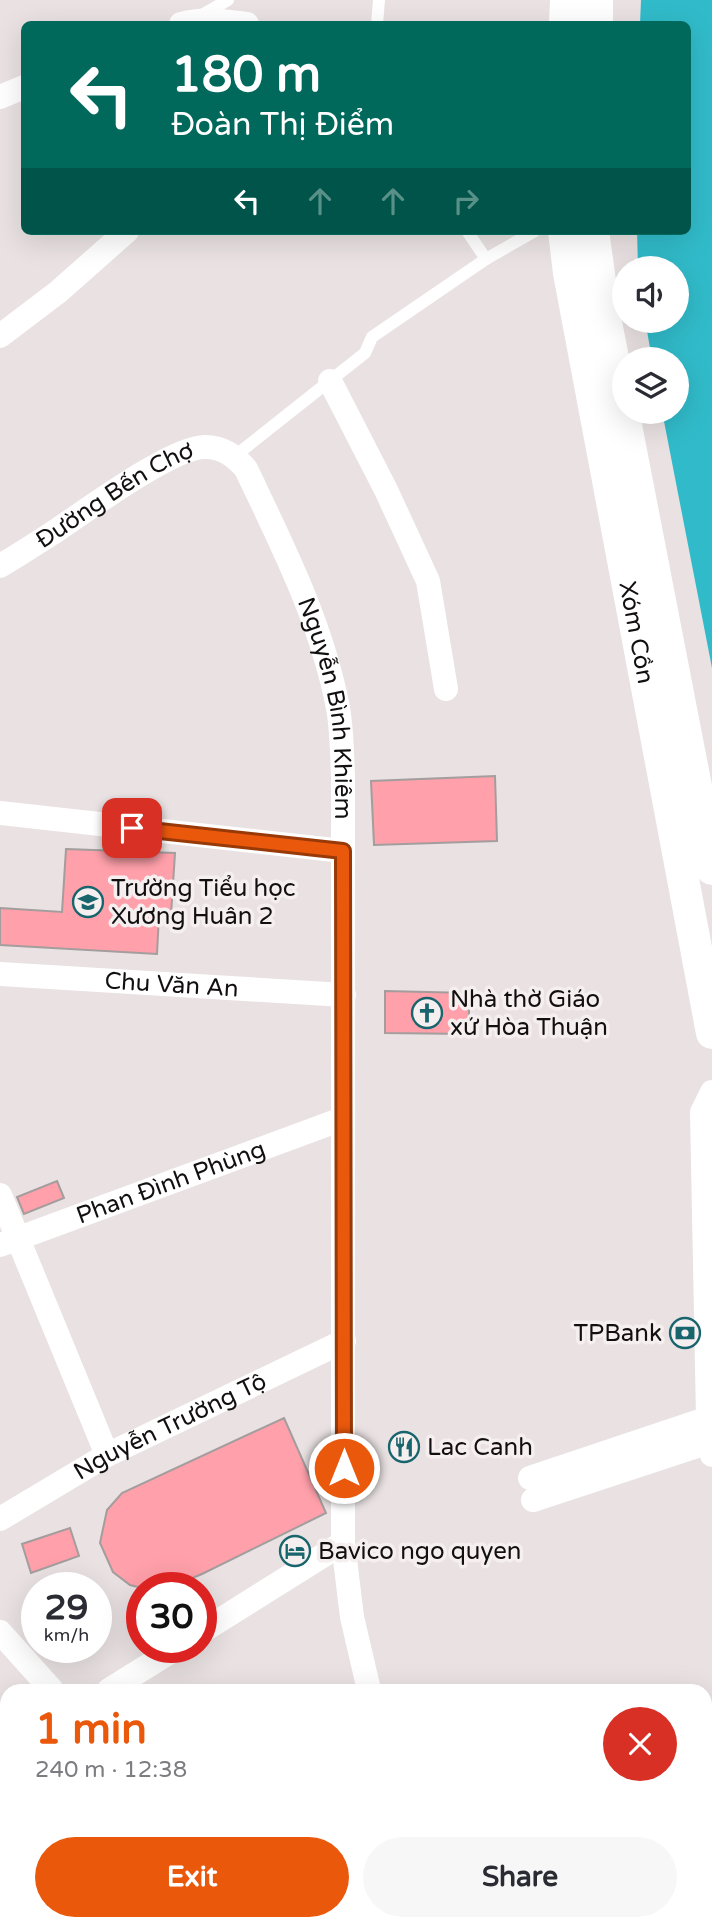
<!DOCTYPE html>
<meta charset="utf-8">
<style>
:root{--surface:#fff;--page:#f7f7f7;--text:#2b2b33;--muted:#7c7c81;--accent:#ea580c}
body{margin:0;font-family:"Varela Round",sans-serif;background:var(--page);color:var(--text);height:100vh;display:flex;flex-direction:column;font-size:26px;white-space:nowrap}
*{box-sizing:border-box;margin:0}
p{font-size:23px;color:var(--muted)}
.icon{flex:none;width:38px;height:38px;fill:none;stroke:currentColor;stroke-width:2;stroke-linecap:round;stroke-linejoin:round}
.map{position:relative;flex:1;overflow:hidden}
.panel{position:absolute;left:0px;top:1684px;width:712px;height:247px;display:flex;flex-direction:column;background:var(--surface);border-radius:21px 21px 0 0;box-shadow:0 7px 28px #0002}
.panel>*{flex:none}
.hud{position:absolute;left:21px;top:21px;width:670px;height:214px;border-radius:10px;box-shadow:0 7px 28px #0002;background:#00695c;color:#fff;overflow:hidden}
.tools{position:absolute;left:612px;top:256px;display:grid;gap:14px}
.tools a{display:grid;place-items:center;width:77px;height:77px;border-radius:50%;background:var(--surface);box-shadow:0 7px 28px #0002;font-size:35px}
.speed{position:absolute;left:21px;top:1572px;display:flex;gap:14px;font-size:35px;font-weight:700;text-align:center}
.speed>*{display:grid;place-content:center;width:91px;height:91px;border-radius:50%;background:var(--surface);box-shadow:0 7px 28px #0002;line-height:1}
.speed small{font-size:18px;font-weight:400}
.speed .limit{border:10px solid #d22;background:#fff;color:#111}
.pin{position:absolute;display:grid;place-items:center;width:60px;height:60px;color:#fff;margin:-30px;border-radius:14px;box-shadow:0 4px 10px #0006}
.me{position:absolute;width:77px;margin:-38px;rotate:0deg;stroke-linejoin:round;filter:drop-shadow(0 0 5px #0008)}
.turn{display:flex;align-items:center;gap:24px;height:147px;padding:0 35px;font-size:32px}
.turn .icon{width:91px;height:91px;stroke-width:2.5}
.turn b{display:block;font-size:49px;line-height:60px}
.lanes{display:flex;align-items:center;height:66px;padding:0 35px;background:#0003;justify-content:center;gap:35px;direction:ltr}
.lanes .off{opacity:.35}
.round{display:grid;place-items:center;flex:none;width:74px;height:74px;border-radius:37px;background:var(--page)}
.summary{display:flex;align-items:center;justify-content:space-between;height:119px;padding:0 35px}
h1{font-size:42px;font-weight:700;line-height:52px;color:var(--accent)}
.primary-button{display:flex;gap:14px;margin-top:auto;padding:14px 35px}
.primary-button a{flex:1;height:80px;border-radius:42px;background:var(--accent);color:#fff;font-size:28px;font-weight:700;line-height:80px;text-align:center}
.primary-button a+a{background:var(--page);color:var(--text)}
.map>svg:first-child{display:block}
.water{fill:#31bbca}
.building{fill:#ffa0aa;stroke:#a49d9d;stroke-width:2}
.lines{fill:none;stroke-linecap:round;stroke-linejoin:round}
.service{stroke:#fff;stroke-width:12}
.minor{stroke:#fff;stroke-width:24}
.tertiary{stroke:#fff;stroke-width:32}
.route-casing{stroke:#983908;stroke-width:18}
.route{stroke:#ea580c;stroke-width:12}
.labels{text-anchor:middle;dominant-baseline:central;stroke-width:7;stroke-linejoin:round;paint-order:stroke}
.street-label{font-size:24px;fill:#120f10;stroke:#f6efef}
.poi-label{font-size:24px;fill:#120f10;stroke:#f6efef;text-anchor:start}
</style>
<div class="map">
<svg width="712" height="1930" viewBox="0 0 712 1930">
<rect width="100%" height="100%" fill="#e9e1e2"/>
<path class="water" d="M 641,0 L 712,0 L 712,668 L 662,411 L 677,411 L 677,359 L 652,359 L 645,320 L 677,320 L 677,268 L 638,268 L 637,231 L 688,231 L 688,24 L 640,24 Z"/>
<g class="building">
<path d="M 495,776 L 497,841 L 374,845 L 371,781 Z"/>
<path d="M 66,849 L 175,853 L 171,915 L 159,915 L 157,954 L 0,945 L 0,908 L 62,912 Z"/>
<path d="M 385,991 L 469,993 L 469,1034 L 385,1033 Z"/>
<path d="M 57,1181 L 64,1198 L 24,1214 L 17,1197 Z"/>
<path d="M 284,1418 L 326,1513 L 202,1574 L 171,1587 L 138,1587 L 130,1585 L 113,1572 L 100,1543 L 107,1510 L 122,1493 Z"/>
<path d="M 70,1528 L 79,1556 L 31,1573 L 22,1544 Z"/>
</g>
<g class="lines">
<g class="service">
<path d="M 200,16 L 228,0"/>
<path d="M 377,24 L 379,0"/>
<path d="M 467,231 L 486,259"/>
<path d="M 235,456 L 365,353 L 372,337 L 486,259 L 535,231"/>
</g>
<g class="minor">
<path d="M 181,24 C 202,18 225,21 247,24"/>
<path d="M 0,97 L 24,87"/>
<path d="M 0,336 L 58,292 L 127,231"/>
<path d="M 330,381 L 386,490 L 428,581 L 446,689"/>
<path id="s1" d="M 0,566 C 17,556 34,545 51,534 C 82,514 171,447 205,447 C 223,447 235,456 246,469 C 283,547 322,623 338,708 C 342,730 342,754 343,777 L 343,1543 L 352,1617 L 369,1690"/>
<path d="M 0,813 L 343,851"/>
<path id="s2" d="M 0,974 L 344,995"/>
<path d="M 712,1092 L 702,1112 L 708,1418 L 712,1455"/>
<path d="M 0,1195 L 107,1455"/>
<path id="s3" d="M 0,1245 L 342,1119"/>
<path d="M 530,1478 L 712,1417"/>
<path d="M 533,1500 L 712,1441"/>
<path id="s4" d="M 0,1519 L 107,1455 L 344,1341"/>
<path d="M 0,1632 L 52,1690"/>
<path d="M 201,1632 L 343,1543"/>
<path d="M 109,1690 L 178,1647"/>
<path d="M 0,1759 L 7,1754"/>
<path d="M 421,1923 L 422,1930"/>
</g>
<g class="tertiary">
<path d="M 565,24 L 566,0"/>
<path d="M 597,24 L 597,0"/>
<path id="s5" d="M 564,231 L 569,273 L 712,1033"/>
<path d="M 593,231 L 605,317 L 712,869"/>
</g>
</g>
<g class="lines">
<g class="route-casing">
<path id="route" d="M 132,828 L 343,851 L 344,1468"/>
</g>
<use href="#route" class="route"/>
</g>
<defs>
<g id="school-ring" transform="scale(1.575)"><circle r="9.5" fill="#f6efef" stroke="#18656d" stroke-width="1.5"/><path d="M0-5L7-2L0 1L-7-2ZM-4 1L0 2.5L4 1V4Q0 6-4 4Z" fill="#18656d"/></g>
<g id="church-ring" transform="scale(1.575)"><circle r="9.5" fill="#f6efef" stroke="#18656d" stroke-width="1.5"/><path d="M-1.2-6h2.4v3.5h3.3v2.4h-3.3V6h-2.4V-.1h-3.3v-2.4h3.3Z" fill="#18656d"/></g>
<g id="bank-ring" transform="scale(1.575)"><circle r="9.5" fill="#f6efef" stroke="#18656d" stroke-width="1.5"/><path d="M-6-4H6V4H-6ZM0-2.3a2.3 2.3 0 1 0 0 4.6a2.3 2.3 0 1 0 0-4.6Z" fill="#18656d"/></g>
<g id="restaurant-ring" transform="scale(1.575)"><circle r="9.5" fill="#f6efef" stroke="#18656d" stroke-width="1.5"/><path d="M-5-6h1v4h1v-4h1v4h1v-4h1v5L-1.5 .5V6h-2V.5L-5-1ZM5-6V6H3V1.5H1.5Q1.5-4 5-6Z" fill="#18656d"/></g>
<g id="hotel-ring" transform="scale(1.575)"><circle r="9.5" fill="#f6efef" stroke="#18656d" stroke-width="1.5"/><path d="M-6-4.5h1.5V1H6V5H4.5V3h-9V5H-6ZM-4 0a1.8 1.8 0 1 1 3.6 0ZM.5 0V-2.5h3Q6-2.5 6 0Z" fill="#18656d"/></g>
</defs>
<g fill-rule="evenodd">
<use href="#school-ring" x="88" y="902"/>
<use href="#church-ring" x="427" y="1013"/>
<use href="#bank-ring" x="685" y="1333"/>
<use href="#restaurant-ring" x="404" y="1447"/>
<use href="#hotel-ring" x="295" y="1551"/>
</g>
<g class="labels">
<g class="street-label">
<text stroke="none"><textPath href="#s1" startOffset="135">Đường Bến Chợ</textPath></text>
<text stroke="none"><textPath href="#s5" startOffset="408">Xóm Cồn</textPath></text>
<text stroke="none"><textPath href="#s1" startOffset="542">Nguyễn Bình Khiêm</textPath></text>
<text stroke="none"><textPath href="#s2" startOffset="172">Chu Văn An</textPath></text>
<text stroke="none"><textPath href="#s3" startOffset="182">Phan Đình Phùng</textPath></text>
<text stroke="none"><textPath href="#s4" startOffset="194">Nguyễn Trường Tộ</textPath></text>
</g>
<g class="poi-label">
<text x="111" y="888">Trường Tiểu học<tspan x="111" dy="28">Xương Huân 2</tspan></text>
<text x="450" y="999">Nhà thờ Giáo<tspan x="450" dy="28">xứ Hòa Thuận</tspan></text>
<text x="662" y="1333" text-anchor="end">TPBank</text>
<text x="427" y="1447">Lac Canh</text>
<text x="318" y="1551">Bavico ngo quyen</text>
</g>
</g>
</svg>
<div class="tools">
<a><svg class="icon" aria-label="sound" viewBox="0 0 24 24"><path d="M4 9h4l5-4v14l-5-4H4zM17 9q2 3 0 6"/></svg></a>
<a><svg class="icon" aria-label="layers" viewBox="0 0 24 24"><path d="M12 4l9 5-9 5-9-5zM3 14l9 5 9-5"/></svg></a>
</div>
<div class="speed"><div>29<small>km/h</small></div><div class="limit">30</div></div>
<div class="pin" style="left:132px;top:828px;background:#d93025"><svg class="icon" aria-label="arrive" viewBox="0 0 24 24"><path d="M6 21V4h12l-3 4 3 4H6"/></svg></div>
<svg class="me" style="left:344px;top:1468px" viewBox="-20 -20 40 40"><circle r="17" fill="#ea580c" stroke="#fff" stroke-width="3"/><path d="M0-11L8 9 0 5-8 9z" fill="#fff"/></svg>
<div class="hud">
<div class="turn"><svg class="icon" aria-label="left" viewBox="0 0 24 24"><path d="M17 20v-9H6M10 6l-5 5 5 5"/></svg><div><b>180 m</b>Đoàn Thị Điểm</div></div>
<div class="lanes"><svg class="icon" aria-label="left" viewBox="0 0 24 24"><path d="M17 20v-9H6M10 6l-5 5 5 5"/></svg><svg class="icon off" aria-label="ahead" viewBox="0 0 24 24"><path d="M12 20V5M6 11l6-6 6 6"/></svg><svg class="icon off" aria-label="ahead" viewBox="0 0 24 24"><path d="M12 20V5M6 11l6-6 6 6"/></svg><svg class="icon off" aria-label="right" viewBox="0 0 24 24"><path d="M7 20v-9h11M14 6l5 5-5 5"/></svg></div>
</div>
<section class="panel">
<div class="summary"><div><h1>1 min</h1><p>240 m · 12:38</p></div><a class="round" style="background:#d93025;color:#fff"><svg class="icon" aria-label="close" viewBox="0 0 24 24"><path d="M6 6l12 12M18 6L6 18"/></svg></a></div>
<div class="primary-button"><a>Exit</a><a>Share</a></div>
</section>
</div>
